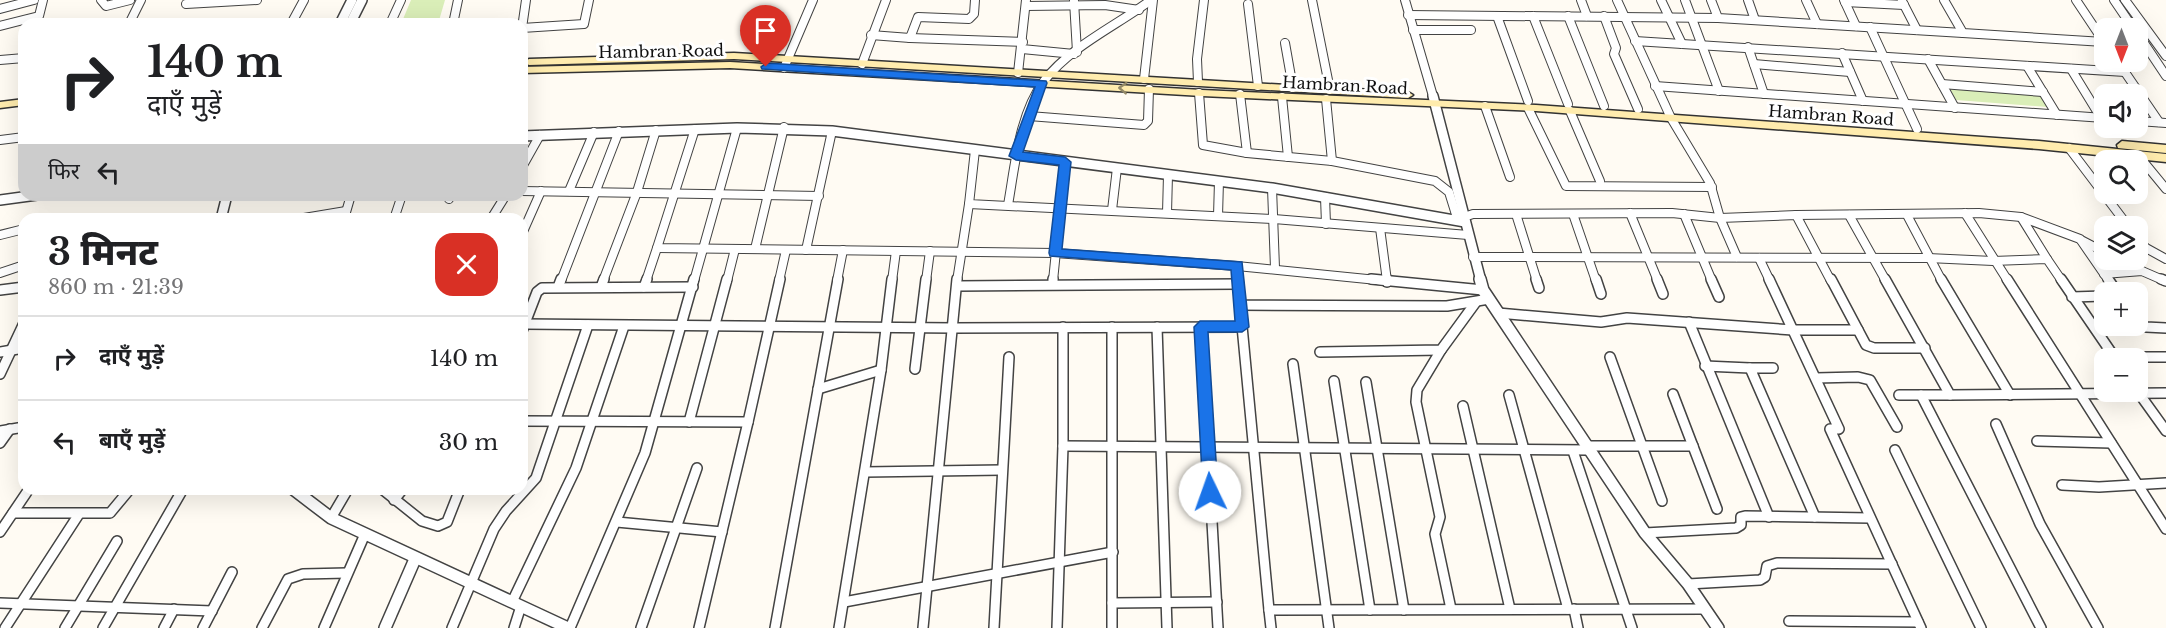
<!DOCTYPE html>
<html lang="hi">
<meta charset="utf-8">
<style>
:root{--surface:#fff;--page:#f6f6f6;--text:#202124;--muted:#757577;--line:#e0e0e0}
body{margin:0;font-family:"Libre Baskerville","Noto Sans Devanagari",serif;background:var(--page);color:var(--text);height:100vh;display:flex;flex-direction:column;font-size:22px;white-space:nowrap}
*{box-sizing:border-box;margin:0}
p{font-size:20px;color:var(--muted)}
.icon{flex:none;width:33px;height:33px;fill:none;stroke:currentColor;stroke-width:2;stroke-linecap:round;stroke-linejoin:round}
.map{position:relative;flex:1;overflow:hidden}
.sheet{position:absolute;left:18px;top:213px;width:510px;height:282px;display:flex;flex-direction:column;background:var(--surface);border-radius:18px;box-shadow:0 6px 24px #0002}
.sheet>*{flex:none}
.hud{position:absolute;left:18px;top:18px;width:510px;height:183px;border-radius:18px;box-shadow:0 6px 24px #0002;background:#fff;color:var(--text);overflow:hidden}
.needle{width:39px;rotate:180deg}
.fabs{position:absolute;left:2094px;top:18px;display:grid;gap:12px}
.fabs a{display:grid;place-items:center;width:54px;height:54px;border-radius:12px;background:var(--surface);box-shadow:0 6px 24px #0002;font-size:30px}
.pin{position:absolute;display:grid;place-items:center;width:51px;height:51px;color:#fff;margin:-62px -26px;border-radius:50% 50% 50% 0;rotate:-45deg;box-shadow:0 0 6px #0007}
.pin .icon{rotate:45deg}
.me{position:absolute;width:66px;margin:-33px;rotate:357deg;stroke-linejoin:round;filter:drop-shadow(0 0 4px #0008)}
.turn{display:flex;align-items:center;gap:21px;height:126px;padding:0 30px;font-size:27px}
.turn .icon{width:78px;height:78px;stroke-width:2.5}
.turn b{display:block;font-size:42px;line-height:51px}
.then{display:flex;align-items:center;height:57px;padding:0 30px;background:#0003;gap:12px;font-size:22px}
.round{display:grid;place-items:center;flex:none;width:63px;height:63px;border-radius:18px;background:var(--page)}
.head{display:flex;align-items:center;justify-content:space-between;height:102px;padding:0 30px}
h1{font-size:36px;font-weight:800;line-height:45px}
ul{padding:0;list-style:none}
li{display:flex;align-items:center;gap:18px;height:84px;padding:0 30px;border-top:2px solid var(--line)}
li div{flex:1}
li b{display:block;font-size:22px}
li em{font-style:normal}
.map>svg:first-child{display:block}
.green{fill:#daeeb8}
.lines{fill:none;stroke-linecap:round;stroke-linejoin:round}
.minor-far1-casing{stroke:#434343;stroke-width:10}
.minor-casing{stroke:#434343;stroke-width:12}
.tertiary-far1-casing{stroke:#434343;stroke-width:12}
.tertiary-casing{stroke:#434343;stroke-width:14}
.secondary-casing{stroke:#323232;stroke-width:3}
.minor-far1{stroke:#fff;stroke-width:8}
.minor{stroke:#fff;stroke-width:9}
.tertiary-far1{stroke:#fff;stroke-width:9}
.tertiary{stroke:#fff;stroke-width:11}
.secondary{fill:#ffecae;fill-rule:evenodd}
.oneway{stroke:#938967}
.route{fill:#1a73e8;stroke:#114b97;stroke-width:1.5}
.labels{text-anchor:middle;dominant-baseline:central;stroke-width:6;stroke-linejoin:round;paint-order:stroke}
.street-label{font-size:16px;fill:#101010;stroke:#fff}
</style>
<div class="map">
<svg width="2166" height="628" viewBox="0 0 2166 628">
<rect width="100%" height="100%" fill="#fffbf3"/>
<g class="green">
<path d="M 411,0 L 445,0 L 438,24 L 401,24 Z"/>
<path d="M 1950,89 L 2040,95 L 2047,107 L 1956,100 Z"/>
</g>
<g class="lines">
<g class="minor-far1-casing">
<g id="minor-far1">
<path d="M 101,0 L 106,6 L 130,0"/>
<path d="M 1312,0 L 1330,90"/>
<path d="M 1405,0 L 1433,96"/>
<path d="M 1581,0 L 1587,16"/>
<path d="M 1617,0 L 1671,118 L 1710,183 L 1720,218 L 1737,257"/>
<path d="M 1661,0 L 1682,44"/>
<path d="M 1685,0 L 1719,91"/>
<path d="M 1711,0 L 1718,18 L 1963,33"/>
<path d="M 1748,0 L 1755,20"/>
<path d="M 1806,0 L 1817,24"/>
<path d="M 1844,0 L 1856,26"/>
<path d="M 1944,0 L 1963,33 L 2104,42"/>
<path d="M 2076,0 L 2104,42"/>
<path d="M 2114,0 L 2133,28"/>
<path d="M 2125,0 L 2166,56"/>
<path d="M 1074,1 L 1077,52"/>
<path d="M 1902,1 L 1917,30"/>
<path d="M 1845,2 L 1904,5"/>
<path d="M 186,4 L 257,0"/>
<path d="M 1248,4 L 1258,86"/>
<path d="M 1026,6 L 1105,5 L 1139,10"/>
<path d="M 0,9 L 34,0"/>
<path d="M 1408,15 L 1718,18"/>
<path d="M 1497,16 L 1528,101"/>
<path d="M 1533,16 L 1568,104"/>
<path d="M 1568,16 L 1604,106"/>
<path d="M 1604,16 L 1616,48 L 1614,54 L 1638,109"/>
<path d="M 129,24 L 141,0"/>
<path d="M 291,24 L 304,0"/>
<path d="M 390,24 L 401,0"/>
<path d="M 453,24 L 458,0"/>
<path d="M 0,26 L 39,16 L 43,0"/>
<path d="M 1870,27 L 1917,129"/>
<path d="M 522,28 L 584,24 L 589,0"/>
<path d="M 522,28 L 526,0"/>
<path d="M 1413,30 L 1471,30"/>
<path d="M 2138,34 L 2166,76"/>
<path d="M 871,35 L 910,38 L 918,17 L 969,19 L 974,14 L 975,0"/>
<path d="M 910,38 L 1023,42"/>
<path d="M 1635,41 L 2125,72"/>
<path d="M 1285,43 L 1293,88"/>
<path d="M 1748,47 L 1764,94"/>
<path d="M 1022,49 L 1074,54"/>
<path d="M 1842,53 L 1863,101"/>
<path d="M 1928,59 L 1955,108"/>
<path d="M 0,60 L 24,58"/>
<path d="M 2118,62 L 2159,122"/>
<path d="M 862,64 L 886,0"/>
<path d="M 1754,64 L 1850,72"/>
<path d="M 2027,66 L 2057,115"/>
<path d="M 784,68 L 813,0"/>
<path d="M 2071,69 L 2101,118"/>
<path d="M 1018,73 L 1026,0"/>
<path d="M 1144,79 L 1153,0"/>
<path d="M 1198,82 L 1197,59 L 1204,0"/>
<path d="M 1942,84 L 2043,92"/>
<path d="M 1655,86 L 2104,118"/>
<path d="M 1199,93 L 1203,145 L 1247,153 L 1332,161 L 1435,181 L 1449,192 L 1458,221"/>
<path d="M 1240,94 L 1247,153"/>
<path d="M 1282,97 L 1288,157"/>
<path d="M 1326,99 L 1332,161"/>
<path d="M 1485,106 L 1510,177"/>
<path d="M 1528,108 L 1566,186 L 1712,187"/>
<path d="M 1570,111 L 1600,181"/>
<path d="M 1029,116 L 1144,125 L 1148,121 L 1149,89"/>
<path d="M 2138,121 L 2166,123"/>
<path d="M 695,129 L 657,248 L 1055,253 L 1237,266 L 1238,281"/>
<path d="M 0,140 L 24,137"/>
<path d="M 2069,148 L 2128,226"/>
<path d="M 975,150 L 969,204 L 1274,219 L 1468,235"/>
<path d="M 2138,155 L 2166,189"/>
<path d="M 522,167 L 540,135"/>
<path d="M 1272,188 L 1275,268"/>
<path d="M 522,191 L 819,196"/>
<path d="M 569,191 L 594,132"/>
<path d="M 1325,197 L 1326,224"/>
<path d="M 449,199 L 450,195"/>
<path d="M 1008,205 C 1015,166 1019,114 1044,81 C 1071,46 1116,26 1151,0"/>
<path d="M 1112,210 L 1117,168"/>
<path d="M 1167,213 L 1168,175"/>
<path d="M 1630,213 L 1658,281"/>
<path d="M 1965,213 L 2008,281"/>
<path d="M 1516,214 L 1537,281"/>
<path d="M 1573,214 L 1596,281"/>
<path d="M 1684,214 L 1712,281"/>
<path d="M 1796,215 L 1979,213 L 2021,217"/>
<path d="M 1849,215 L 1886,281"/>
<path d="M 1907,215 L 1942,281"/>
<path d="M 1218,216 L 1219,181"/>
<path d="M 1464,217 L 1473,214 L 1672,213 L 1720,218 L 1796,215 L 1831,281"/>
<path d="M 298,219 L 346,211"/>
<path d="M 344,219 L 351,195"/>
<path d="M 394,219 L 402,195"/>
<path d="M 491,219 L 506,195"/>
<path d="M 1380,228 L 1387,281"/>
<path d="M 522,234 L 541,191"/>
<path d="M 0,235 L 24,229"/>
<path d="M 2138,239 L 2146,248 L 2166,259"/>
<path d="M 2081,240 L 2104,252"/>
<path d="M 755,249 L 784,127"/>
<path d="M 806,250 L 832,131"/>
<path d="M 1473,257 L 1928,258 L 1993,261 L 2047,259 L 2062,281"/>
<path d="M 1759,258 L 1770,281"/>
<path d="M 2047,259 L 2021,217 L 2080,239 L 2109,281"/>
<path d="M 2120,260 L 2142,271"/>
<path d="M 1237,266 L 1387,281"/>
<path d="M 0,273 L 24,265"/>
<path d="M 2104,274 L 2142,271 L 2165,281"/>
<path d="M 561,281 L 619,131"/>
<path d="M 603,281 L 637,192 L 656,130"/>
<path d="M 646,281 L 657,248"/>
<path d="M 694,281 L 737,128"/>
<path d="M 727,281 L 735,249"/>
<path d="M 779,281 L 786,250"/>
<path d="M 837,281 L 843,250"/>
<path d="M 892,281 L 896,251"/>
<path d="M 926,281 L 930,251"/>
<path d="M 957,281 L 969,204"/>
<path d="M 1053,281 L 1065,161"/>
</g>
</g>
<g class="minor-casing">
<g id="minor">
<path d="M 1238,279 L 1240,305 L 1447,306 L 1489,299"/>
<path d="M 1371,279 L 1483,290"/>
<path d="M 1387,279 L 1387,282"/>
<path d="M 1536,279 L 1539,288"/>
<path d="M 1596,279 L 1601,294"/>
<path d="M 1657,279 L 1663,294"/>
<path d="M 1711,279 L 1719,297"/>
<path d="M 1769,279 L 1839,429 L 1830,429 L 1921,628"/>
<path d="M 1831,279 L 1866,345 L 1874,348 L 1925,348"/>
<path d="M 1885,279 L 1950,395 L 2166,393"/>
<path d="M 1941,279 L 2010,395"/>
<path d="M 2007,279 L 2166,529"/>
<path d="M 2061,279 L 2115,358"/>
<path d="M 2108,279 L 2117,292"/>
<path d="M 2161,279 L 2166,281"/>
<path d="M 1053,284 L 1053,279"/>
<path d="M 957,286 L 1238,284"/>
<path d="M 558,287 L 561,279"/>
<path d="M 601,287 L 604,279"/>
<path d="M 644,287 L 647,279"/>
<path d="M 0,290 L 24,287"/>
<path d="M 2072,297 L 2104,296"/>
<path d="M 1240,305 L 1269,610 L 1705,609"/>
<path d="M 1498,313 L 1601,322 L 1627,318 L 1793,330 L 1858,330"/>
<path d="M 2138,321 L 2146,327 L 2166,328"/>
<path d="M 1689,322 L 1769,517"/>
<path d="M 524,324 L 953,328 L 1242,327"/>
<path d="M 1112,327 L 1112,628"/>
<path d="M 1157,327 L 1167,628"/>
<path d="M 1201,327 L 1218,628"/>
<path d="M 522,331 L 537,292 L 542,288 L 693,287"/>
<path d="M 1441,350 L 1417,390 L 1416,402 L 1440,517 L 1435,534 L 1451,609"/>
<path d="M 0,352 L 24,348"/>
<path d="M 1320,352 L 1441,350 L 1476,302"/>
<path d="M 1610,357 L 1662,501"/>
<path d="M 2114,357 L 2166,357"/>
<path d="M 1293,364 L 1329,628"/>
<path d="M 1705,366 L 1750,368"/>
<path d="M 1773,368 L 1750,368 L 1815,517"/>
<path d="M 915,369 L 926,279"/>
<path d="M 0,374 L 24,323"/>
<path d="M 1816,378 L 1858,377 L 1870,380 L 1897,427"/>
<path d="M 1334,381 L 1370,610"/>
<path d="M 1366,382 L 1404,610"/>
<path d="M 818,389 L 881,370"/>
<path d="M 2138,392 L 2166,431"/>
<path d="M 1673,394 L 1717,509"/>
<path d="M 1509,395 L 1568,609"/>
<path d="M 1899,395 L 1950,395"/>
<path d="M 1921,395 L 2041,628"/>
<path d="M 1463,406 L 1510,609"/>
<path d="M 522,421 L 748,422 L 780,279"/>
<path d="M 689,422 L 727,279"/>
<path d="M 1996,424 L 2040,524 L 2098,628"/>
<path d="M 0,431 L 24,427"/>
<path d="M 2037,441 L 2111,443"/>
<path d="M 0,443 L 10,429"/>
<path d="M 1063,446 L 1589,450"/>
<path d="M 1587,446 L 1693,446"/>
<path d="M 1895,450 L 1981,628"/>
<path d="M 1573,451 L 1632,628"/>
<path d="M 865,472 L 1002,470"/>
<path d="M 2062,485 L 2099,487 L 2166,483"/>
<path d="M 382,489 L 422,521 L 438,526 L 447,522 L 460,489"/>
<path d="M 394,500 L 403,489"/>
<path d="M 13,513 L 110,513 L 130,489"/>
<path d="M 331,518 L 348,489"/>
<path d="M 617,522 L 722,532"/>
<path d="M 0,532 L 29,489"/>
<path d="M 1645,533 L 1736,528 L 1741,525 L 1741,517 L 1745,516 L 1870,518"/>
<path d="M 1688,584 L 1760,580 L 1765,577 L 1767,566 L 1777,563 L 1892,564"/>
<path d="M 512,602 L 576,468 L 624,326"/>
<path d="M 844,602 L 1113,552"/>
<path d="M 0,603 L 212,611"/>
<path d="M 1112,603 L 1217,602"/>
<path d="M 1574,609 L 1578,628"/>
<path d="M 1269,610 L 1271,628"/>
<path d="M 1789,621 L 1918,622"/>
<path d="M 5,628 L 79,514"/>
<path d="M 65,628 L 117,541"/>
<path d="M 103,628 L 183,489"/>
<path d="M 164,628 L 174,609"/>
<path d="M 203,628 L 232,572"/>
<path d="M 262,628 L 288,579 L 303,574 L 347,573"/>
<path d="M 324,628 L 365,534"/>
<path d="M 452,628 L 494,529 L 506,511 L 536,478 L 588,325"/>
<path d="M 514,628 L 521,606"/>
<path d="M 570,628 L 645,453 L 694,279"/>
<path d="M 641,628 L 697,468"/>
<path d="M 699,628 L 748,422"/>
<path d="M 775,628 L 838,279"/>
<path d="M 839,628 L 881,370 L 892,279"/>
<path d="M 923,628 L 957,279"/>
<path d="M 994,628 L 1009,357"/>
<path d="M 1057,628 L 1063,446 L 1063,327"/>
</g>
</g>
<g class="tertiary-far1-casing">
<g id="tertiary-far1">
<path d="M 340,24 L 352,0"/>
<path d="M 350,24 L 362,0"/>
<path d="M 1433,96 L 1481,281"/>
<path d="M 522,136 L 737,128 L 832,131 L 1272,188 L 1465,222"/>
<path d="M 0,200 L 37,195"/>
<path d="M 221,219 L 227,195"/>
</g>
</g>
<g class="tertiary-casing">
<g id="tertiary">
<path d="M 1480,279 L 1483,290 L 1645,533 L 1688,584 L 1718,628"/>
<path d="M 293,489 L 331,518 L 568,628"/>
<path d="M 385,628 L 415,559"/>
</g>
</g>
<g class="secondary-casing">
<g id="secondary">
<path d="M 734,53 L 1408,92 L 1413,95 L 1408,98 L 734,59 L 529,65 L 524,62 L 529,59 Z"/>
<path d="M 730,62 L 1202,90 L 1536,105 L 2039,141 L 2166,154 L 2166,162 L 2039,149 L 1536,111 L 1202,96 L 730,68 L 522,73 L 522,67 Z"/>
<path d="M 24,99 L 24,105 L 0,108 L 0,102 Z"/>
<path d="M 2122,141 L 2166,145 L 2166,153 L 2118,148 L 2117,145 Z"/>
</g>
</g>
<use href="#minor-far1" class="minor-far1"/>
<use href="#minor" class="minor"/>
<use href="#tertiary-far1" class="tertiary-far1"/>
<use href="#tertiary" class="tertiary"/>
<use href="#secondary" class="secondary"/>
</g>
<defs><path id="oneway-chevron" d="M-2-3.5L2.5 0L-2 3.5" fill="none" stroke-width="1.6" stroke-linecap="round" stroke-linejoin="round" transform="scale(1.5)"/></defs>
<use class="oneway" href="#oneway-chevron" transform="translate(1123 88) rotate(-177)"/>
<path class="route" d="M 766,63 L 1046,81 L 1047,83 L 1023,152 L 1065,157 L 1071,162 L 1062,249 L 1242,262 L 1249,327 L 1242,332 L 1208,332 L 1218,492 L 1216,497 L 1205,497 L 1203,492 L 1194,327 L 1200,321 L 1235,321 L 1231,270 L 1050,256 L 1049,253 L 1059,165 L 1016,160 L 1009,156 L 1035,87 L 762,69 L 761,67 Z"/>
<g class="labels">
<g class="street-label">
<text transform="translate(661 51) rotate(-1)">Hambran Road</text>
<text transform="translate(1345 85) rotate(3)">Hambran Road</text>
<text transform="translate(1831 115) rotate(4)">Hambran Road</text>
</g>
</g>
</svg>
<div class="fabs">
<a><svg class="needle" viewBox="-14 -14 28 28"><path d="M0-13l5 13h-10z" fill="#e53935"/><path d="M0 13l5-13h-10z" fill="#757577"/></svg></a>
<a><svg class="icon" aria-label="sound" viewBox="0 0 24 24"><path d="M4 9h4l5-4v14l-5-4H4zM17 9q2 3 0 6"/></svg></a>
<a><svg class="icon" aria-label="search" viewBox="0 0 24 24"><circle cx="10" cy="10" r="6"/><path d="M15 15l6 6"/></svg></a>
<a><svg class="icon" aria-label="layers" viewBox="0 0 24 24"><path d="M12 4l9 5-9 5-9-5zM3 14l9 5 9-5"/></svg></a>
<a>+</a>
<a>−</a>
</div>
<div class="pin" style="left:766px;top:67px;background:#d93025"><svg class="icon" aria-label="arrive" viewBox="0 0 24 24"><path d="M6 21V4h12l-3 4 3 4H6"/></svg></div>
<svg class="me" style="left:1210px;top:492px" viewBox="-20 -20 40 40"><circle r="19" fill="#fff"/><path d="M0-13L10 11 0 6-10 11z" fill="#1a73e8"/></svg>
<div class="hud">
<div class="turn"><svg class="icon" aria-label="right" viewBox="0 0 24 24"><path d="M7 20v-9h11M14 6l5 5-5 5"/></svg><div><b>140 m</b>दाएँ मुड़ें</div></div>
<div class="then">फिर<svg class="icon" aria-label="left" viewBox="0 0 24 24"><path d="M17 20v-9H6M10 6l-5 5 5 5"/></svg></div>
</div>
<section class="sheet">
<div class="head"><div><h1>3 मिनट</h1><p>860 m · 21:39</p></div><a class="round" style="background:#d93025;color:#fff"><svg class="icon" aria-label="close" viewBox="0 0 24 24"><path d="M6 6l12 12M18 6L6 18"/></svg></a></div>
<ul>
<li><svg class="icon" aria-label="right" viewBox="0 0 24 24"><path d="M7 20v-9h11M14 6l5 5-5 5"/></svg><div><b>दाएँ मुड़ें</b></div><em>140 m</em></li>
<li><svg class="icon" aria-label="left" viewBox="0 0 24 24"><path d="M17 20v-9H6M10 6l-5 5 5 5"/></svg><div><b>बाएँ मुड़ें</b></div><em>30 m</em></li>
</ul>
</section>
</div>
